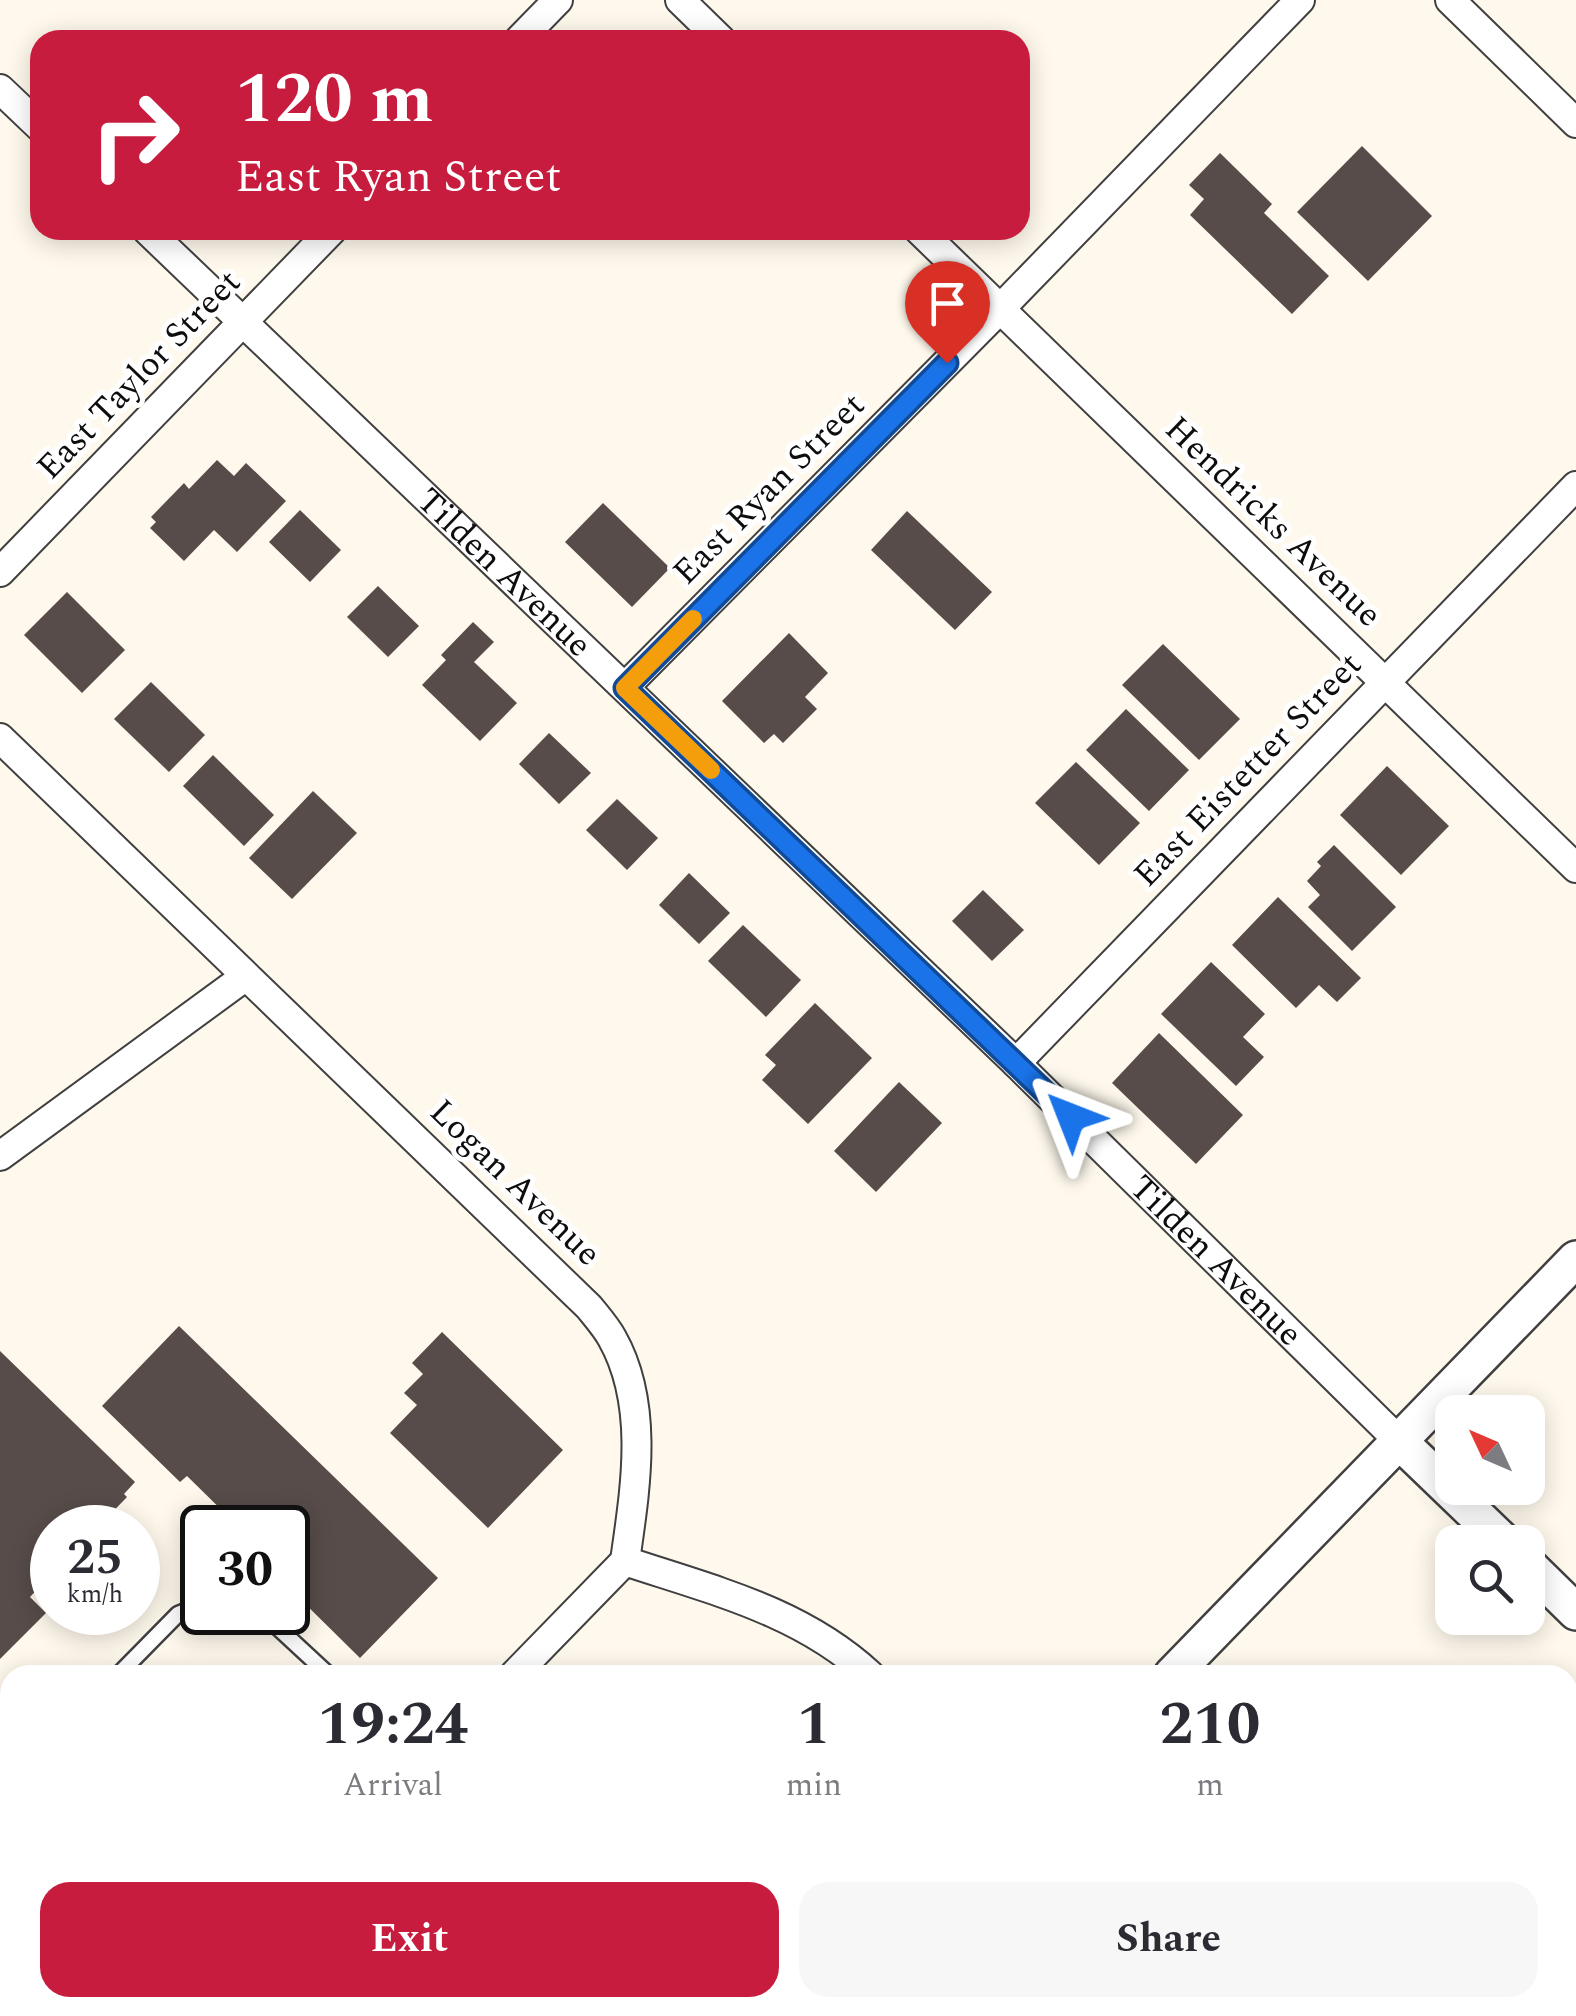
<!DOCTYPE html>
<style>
:root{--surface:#fff;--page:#f7f7f7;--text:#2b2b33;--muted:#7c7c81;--accent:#c71c3e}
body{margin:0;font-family:Spectral,serif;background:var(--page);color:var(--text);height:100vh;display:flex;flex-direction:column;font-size:38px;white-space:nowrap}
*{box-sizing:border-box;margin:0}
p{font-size:32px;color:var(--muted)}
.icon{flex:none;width:55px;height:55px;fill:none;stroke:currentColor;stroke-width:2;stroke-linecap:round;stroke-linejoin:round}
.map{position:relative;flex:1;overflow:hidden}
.details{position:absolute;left:0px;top:1665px;width:1578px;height:352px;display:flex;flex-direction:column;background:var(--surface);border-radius:30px 30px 0 0;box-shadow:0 5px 25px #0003}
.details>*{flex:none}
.top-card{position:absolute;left:30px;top:30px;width:1000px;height:210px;border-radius:30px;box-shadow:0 5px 25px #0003;background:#c71c3e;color:#fff;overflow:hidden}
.needle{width:65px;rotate:314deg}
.buttons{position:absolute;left:1435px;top:1395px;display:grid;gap:20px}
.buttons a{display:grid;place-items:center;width:110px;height:110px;border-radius:20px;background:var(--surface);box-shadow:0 5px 25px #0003;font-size:50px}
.speed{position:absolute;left:30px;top:1505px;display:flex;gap:20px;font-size:50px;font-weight:700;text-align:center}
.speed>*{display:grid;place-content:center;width:130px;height:130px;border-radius:50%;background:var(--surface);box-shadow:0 5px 25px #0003;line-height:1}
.speed small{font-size:25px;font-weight:400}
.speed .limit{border:5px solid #111;border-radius:15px;background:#fff;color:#111}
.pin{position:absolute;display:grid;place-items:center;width:85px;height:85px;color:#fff;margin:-102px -42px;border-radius:50% 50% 50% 0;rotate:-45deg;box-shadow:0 0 10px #0007}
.pin .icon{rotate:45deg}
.me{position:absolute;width:110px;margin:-55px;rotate:315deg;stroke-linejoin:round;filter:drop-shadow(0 0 8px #0008)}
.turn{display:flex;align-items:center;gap:35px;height:210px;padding:0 40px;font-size:45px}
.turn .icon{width:130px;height:130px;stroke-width:2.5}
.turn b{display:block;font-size:70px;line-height:85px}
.eta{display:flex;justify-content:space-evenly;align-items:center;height:170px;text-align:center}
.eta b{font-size:60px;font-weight:700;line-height:70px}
.action{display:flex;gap:20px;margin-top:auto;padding:20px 40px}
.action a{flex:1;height:115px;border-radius:30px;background:var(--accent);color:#fff;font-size:40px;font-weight:700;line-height:115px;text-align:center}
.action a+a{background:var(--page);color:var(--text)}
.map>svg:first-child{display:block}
.building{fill:#574c49}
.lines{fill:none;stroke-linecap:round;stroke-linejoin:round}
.service-casing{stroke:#404040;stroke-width:19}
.minor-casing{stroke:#404040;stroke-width:32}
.tertiary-casing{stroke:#404040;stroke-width:40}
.service{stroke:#fff;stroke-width:14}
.minor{stroke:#fff;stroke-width:28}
.tertiary{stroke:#fff;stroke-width:35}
.route-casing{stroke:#114b97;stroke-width:25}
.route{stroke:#1a73e8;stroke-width:18}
.slow{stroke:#f59e0b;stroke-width:18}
.labels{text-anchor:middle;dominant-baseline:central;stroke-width:10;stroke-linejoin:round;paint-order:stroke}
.street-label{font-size:35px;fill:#0d0d0d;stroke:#fff}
</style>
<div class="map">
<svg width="1576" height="2016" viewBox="0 0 1576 2016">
<rect width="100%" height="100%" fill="#fff9ed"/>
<g class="building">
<path d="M 1362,146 L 1432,216 L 1368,281 L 1297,212 Z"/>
<path d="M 1220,153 L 1272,204 L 1264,213 L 1329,276 L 1292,314 L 1190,215 L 1204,199 L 1189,185 Z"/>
<path d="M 217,460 L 234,476 L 246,463 L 286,501 L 237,552 L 214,530 L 184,561 L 150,528 L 156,522 L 151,517 L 184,483 L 189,489 Z"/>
<path d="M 603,503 L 670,568 L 632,607 L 565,542 Z"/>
<path d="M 300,510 L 341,550 L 310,582 L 269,542 Z"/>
<path d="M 907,511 L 992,592 L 955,630 L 871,550 Z"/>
<path d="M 378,586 L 419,626 L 388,657 L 347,617 Z"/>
<path d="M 67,592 L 125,650 L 82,693 L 24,635 Z"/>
<path d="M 473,622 L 494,642 L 474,662 L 517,703 L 480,741 L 422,685 L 446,660 L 441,655 Z"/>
<path d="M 789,633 L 828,673 L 805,697 L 817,709 L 783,743 L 774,734 L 764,743 L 722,701 Z"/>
<path d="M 1163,644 L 1240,719 L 1199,760 L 1122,685 Z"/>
<path d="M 151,682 L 205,735 L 169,772 L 114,719 Z"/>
<path d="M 1126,709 L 1189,770 L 1149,811 L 1086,750 Z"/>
<path d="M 549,733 L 591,773 L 559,804 L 519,764 Z"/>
<path d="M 213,755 L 274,815 L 244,846 L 183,786 Z"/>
<path d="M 1076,762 L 1140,823 L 1099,865 L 1035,803 Z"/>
<path d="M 1387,766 L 1449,826 L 1401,875 L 1340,815 Z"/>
<path d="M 313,791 L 357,833 L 292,899 L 249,858 Z"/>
<path d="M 617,799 L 658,838 L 627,870 L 586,830 Z"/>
<path d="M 1334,845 L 1396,907 L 1352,951 L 1308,907 L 1320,895 L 1307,881 L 1321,866 L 1317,862 Z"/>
<path d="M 689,873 L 730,913 L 699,944 L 659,905 Z"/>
<path d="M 983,890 L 1024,930 L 992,961 L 952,921 Z"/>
<path d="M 1278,897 L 1361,978 L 1337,1002 L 1319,985 L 1296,1008 L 1232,945 Z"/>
<path d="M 743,925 L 801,980 L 766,1017 L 708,961 Z"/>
<path d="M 1211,962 L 1265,1014 L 1243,1037 L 1264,1057 L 1236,1086 L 1161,1014 Z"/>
<path d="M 815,1003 L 872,1058 L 808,1124 L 762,1080 L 776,1065 L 765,1055 Z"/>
<path d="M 1159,1033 L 1243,1115 L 1196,1164 L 1112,1083 Z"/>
<path d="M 899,1082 L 942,1123 L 876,1192 L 834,1151 Z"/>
<path d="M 179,1326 L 438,1578 L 360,1658 L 288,1587 L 288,1528 L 240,1528 L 187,1476 L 180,1482 L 102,1406 Z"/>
<path d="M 442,1332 L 563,1450 L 488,1528 L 390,1433 L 417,1405 L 404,1393 L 423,1374 L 412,1363 Z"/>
<path d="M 0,1351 L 135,1482 L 124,1494 L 127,1497 L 97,1528 L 52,1528 L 52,1574 L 30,1597 L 46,1613 L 0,1659 Z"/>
<path d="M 0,1795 L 10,1804 L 10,2006 L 0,1996 Z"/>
<path d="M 12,2008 L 67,2008 L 59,2016 L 20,2016 Z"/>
</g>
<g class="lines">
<g class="service-casing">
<g id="service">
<path d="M 261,1612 L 329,1675"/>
<path d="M 118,1675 L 178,1614 L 202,1604"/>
</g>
</g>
<g class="minor-casing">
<g id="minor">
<path d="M 680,0 L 721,40"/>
<path d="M 1450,0 L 1576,123"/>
<path d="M 519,40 L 558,0"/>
<path d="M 0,89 L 40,127"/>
<path id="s1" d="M 147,230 L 1016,1063 L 1399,1441"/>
<path d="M 919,230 L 1576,868"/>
<path d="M 0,572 L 332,230"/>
<path d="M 625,687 L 1000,309 L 1300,0"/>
<path d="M 0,738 L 589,1307 C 597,1317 606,1327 612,1338 C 650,1405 635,1490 625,1561 C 712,1590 801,1611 870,1675"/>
<path d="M 1016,1063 L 1576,486"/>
<path d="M 0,1156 L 246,976"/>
<path d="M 514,1675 L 625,1561"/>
<path d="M 1220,2008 L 1228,2016"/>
<path d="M 181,2016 L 189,2008"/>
</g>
</g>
<g class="tertiary-casing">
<g id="tertiary">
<path d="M 1399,1441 L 1504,1542"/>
<path d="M 1528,1565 L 1576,1612"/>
<path d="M 1172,1675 L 1576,1259"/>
<path d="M 841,2016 L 849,2008"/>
</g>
</g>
<use href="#service" class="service"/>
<use href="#minor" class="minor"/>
<use href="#tertiary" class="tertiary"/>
</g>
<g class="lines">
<g class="route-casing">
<path id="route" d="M 947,363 L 625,688 L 1071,1117"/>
</g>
<use href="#route" class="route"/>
<path class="slow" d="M 693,619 L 625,688 L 711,770"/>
</g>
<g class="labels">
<g class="street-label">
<text transform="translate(139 375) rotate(-46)">East Taylor Street</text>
<text transform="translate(769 489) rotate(-45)">East Ryan Street</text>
<text transform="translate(1273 522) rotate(44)">Hendricks Avenue</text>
<text stroke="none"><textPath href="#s1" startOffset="495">Tilden Avenue</textPath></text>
<text transform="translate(1248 770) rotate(-46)">East Eistetter Street</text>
<text transform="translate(515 1183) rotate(44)">Logan Avenue</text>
<text stroke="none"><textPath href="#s1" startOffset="1485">Tilden Avenue</textPath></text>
</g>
</g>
</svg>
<div class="buttons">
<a><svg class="needle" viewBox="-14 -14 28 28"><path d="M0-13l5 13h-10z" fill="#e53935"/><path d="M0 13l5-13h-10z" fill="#7c7c81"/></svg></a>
<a><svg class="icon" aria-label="search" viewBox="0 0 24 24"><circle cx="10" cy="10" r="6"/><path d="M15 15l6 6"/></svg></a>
</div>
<div class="speed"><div>25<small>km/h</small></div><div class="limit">30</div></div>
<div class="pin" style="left:947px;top:363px;background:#d93025"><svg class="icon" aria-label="arrive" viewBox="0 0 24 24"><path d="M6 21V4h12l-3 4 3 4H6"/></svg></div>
<svg class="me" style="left:1071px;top:1117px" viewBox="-20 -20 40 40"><path d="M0-17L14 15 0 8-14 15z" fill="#1a73e8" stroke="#fff" stroke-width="4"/></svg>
<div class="top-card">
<div class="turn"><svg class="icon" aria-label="right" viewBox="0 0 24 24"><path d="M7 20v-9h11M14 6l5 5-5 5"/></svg><div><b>120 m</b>East Ryan Street</div></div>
</div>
<section class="details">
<div class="eta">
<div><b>19:24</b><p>Arrival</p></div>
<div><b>1</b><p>min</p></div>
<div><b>210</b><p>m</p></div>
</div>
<div class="action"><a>Exit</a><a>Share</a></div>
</section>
</div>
